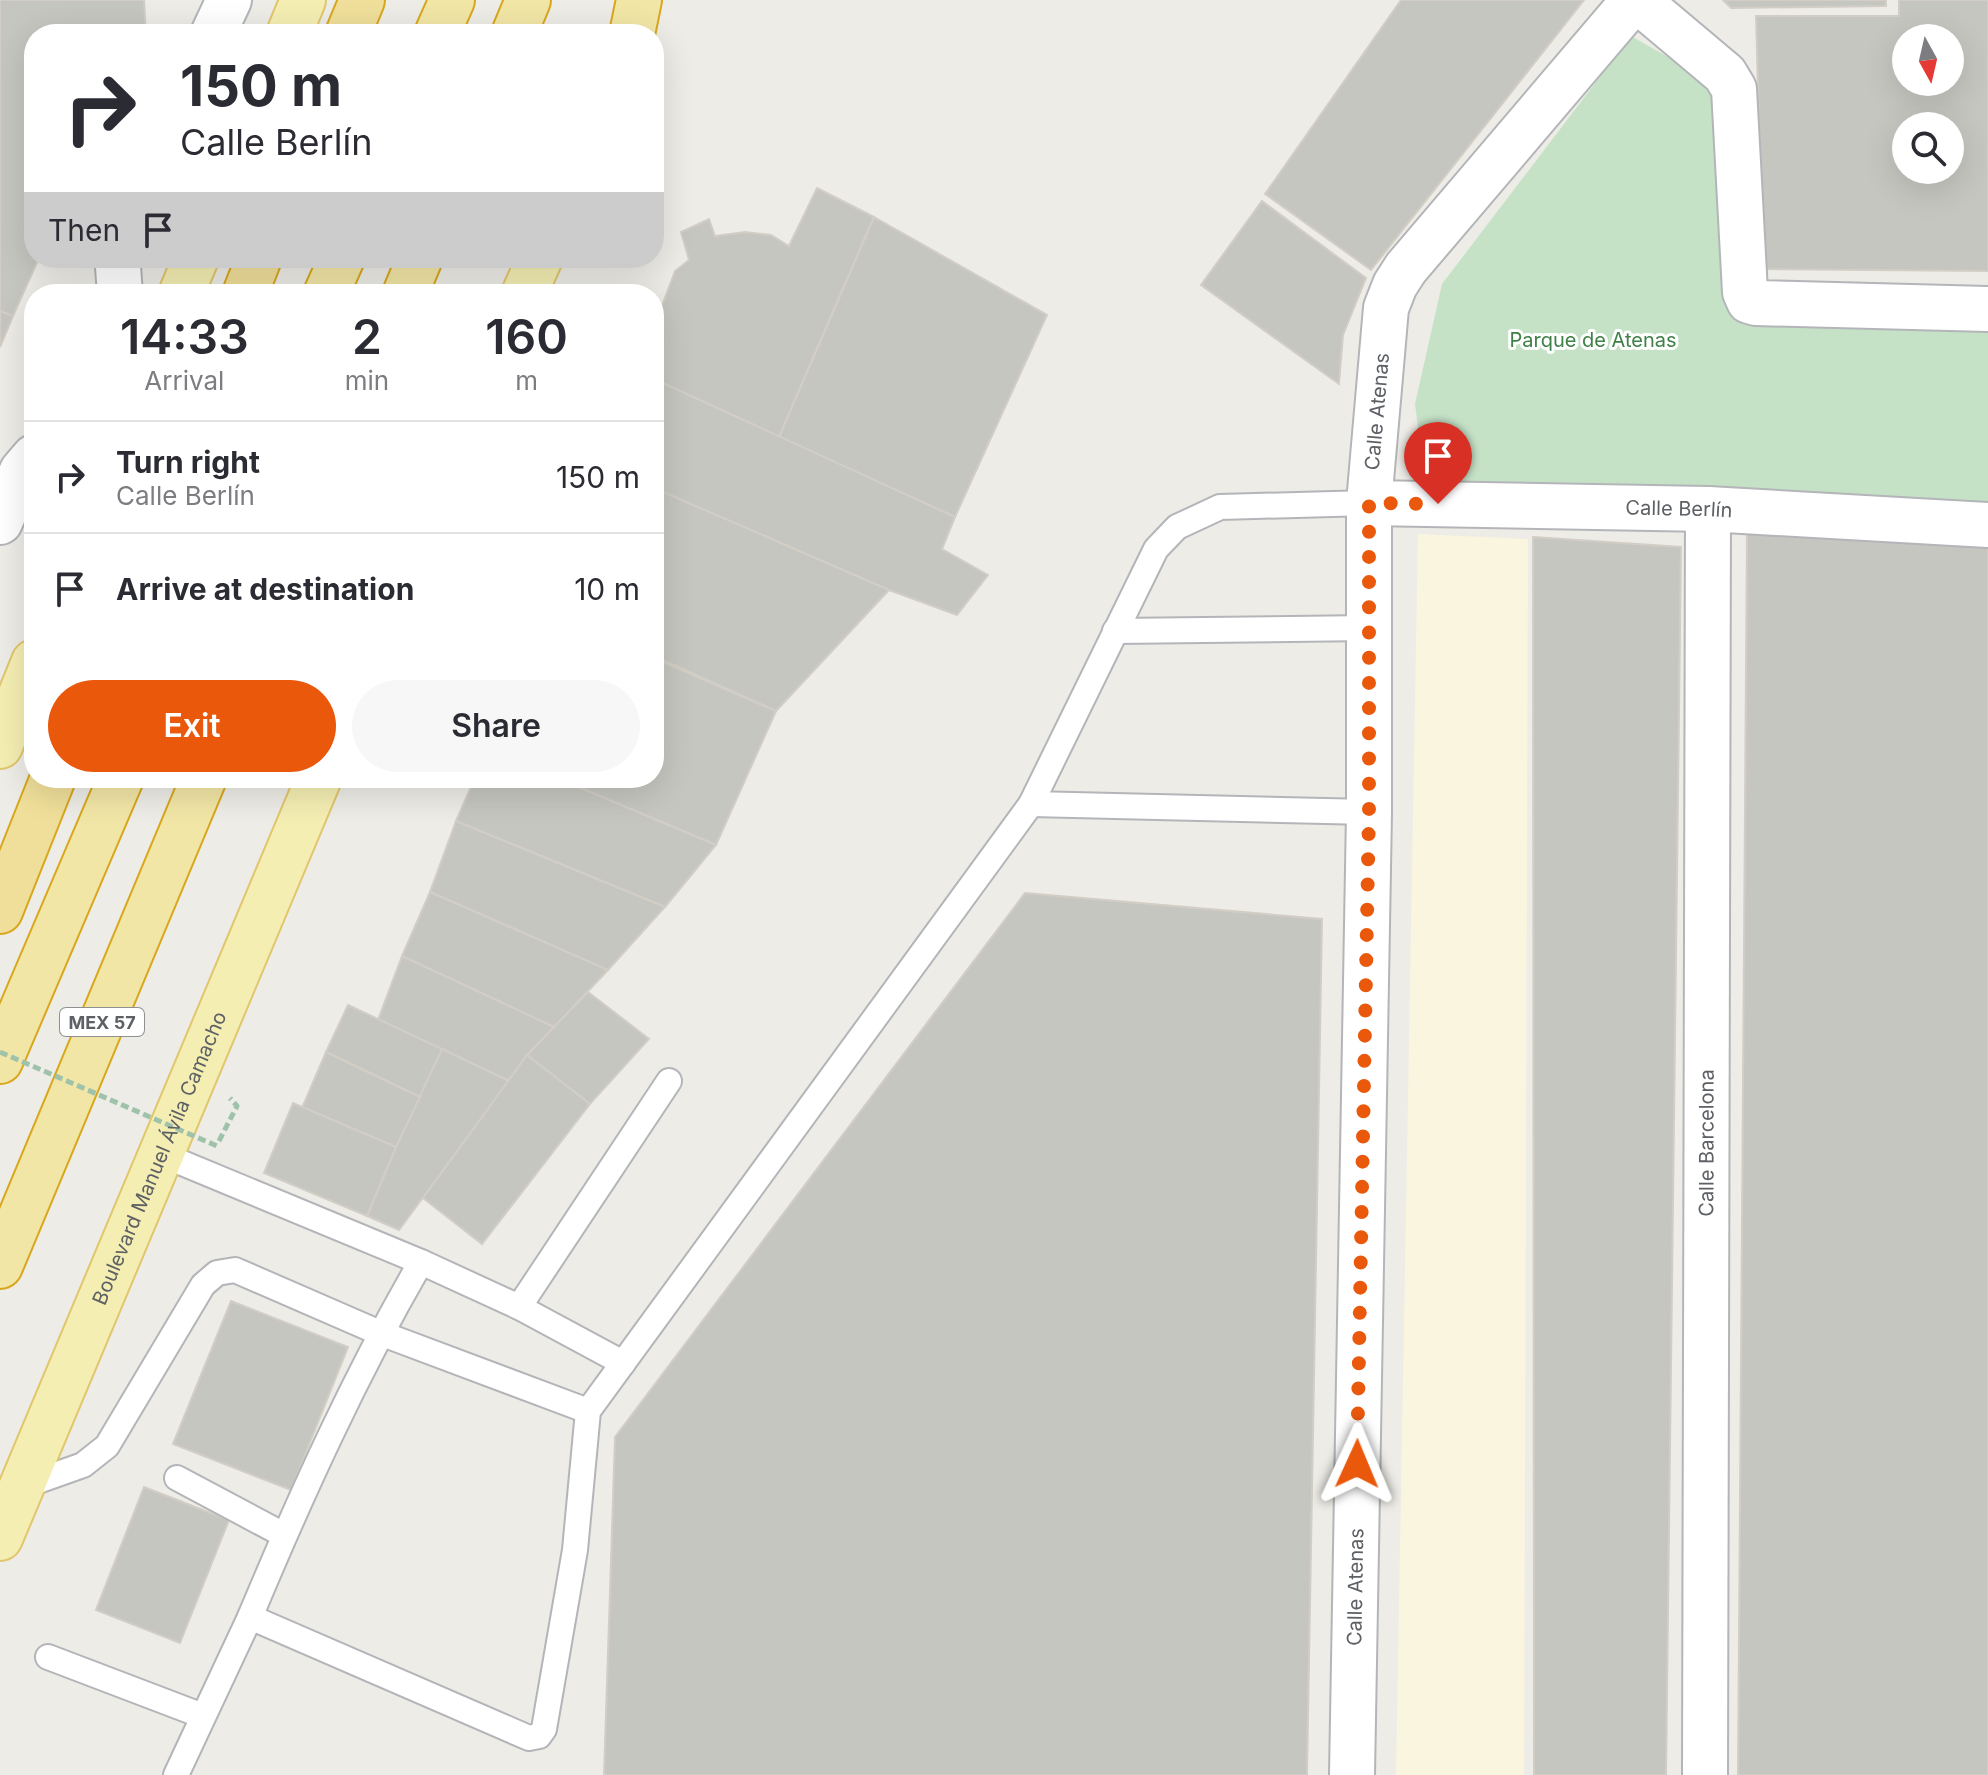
<!DOCTYPE html>
<meta charset="utf-8">
<style>
:root{--surface:#fff;--page:#f7f7f7;--text:#2b2b33;--muted:#7c7c81;--line:#e1e1e2;--accent:#ea580c}
body{margin:0;font-family:Inter,sans-serif;background:var(--page);color:var(--text);height:100vh;display:flex;flex-direction:column;font-size:30px;white-space:nowrap}
*{box-sizing:border-box;margin:0}
p{font-size:26px;color:var(--muted)}
.icon{flex:none;width:44px;height:44px;fill:none;stroke:currentColor;stroke-width:2;stroke-linecap:round;stroke-linejoin:round}
.map{position:relative;flex:1;overflow:hidden}
.side{position:absolute;left:24px;top:284px;width:640px;height:504px;display:flex;flex-direction:column;background:var(--surface);border-radius:32px;box-shadow:0 8px 32px #0002}
.side>*{flex:none}
.banner{position:absolute;left:24px;top:24px;width:640px;height:244px;border-radius:32px;box-shadow:0 8px 32px #0002;background:#fff;color:var(--text);overflow:hidden}
.needle{width:52px;rotate:172deg}
.controls{position:absolute;left:1892px;top:24px;display:grid;gap:16px}
.controls a{display:grid;place-items:center;width:72px;height:72px;border-radius:50%;background:var(--surface);box-shadow:0 8px 32px #0002;font-size:40px}
.pin{position:absolute;display:grid;place-items:center;width:68px;height:68px;color:#fff;margin:-82px -34px;border-radius:50% 50% 50% 0;rotate:-45deg;box-shadow:0 0 8px #0007}
.pin .icon{rotate:45deg}
.me{position:absolute;width:88px;margin:-44px;rotate:1deg;stroke-linejoin:round;filter:drop-shadow(0 0 6px #0008)}
.turn{display:flex;align-items:center;gap:28px;height:168px;padding:0 24px;font-size:36px}
.turn .icon{width:104px;height:104px;stroke-width:2.5}
.turn b{display:block;font-size:56px;line-height:68px}
.then{display:flex;align-items:center;height:76px;padding:0 24px;background:#0003;gap:16px;font-size:30px}
.eta{display:flex;justify-content:space-evenly;align-items:center;height:136px;text-align:center}
.eta b{font-size:48px;font-weight:600;line-height:56px}
.action{display:flex;gap:16px;margin-top:auto;padding:16px 24px}
.action a{flex:1;height:92px;border-radius:48px;background:var(--accent);color:#fff;font-size:32px;font-weight:600;line-height:92px;text-align:center}
.action a+a{background:var(--page);color:var(--text)}
ul{padding:0;list-style:none}
li{display:flex;align-items:center;gap:24px;height:112px;padding:0 24px;border-top:2px solid var(--line)}
li div{flex:1}
li b{display:block;font-size:30px}
li em{font-style:normal}
.map>svg:first-child{display:block}
.commercial{fill:#faf5df}
.green{fill:#c5e2c7}
.building{fill:#c6c6c0;stroke:#d2cec5;stroke-width:2;fill-rule:evenodd}
.lines{fill:none;stroke-linecap:round;stroke-linejoin:round}
.service-casing{stroke:#b3b5b9;stroke-width:28}
.minor-casing{stroke:#b3b5b9;stroke-width:48}
.primary-casing{stroke:#e0c66c;stroke-width:48}
.trunk-casing{stroke:#d8a71c;stroke-width:48}
.motorway-casing{stroke:#d8a71c;stroke-width:48}
.path{stroke:#9fc2ab;stroke-width:5;stroke-dasharray:8 4;stroke-linecap:butt}
.service{stroke:#fff;stroke-width:24}
.minor{stroke:#fff;stroke-width:44}
.primary{stroke:#f5eeb3;stroke-width:44}
.trunk{stroke:#f2e6a6;stroke-width:44}
.motorway{stroke:#f0df9a;stroke-width:44}
.path-bridge{stroke:#9fc2ab;stroke-width:5;stroke-dasharray:8 4;stroke-linecap:butt}
.route{stroke:#ea580c;stroke-width:14;stroke-dasharray:0 25.2}
.labels{text-anchor:middle;dominant-baseline:central;stroke-width:6;stroke-linejoin:round;paint-order:stroke}
.shield{fill:#fff;stroke:#8e9092;stroke-width:2}
.shield-label{font-size:18px;font-weight:bold;fill:#5d6064}
.park-label{font-size:20px;fill:#408147;stroke:#fff}
.street-label{font-size:20px;fill:#5d6064;stroke:#fff}
</style>
<div class="map">
<svg width="1988" height="1775" viewBox="0 0 1988 1775">
<rect width="100%" height="100%" fill="#eeece6"/>
<path class="commercial" d="M 1418,534 L 1528,539 L 1524,1775 L 1396,1775 Z"/>
<path class="green" d="M 1631,36 L 1726,90 L 1744,315 L 1988,319 L 1988,503 L 1426,490 L 1415,404 L 1442,284 Z"/>
<g class="building">
<path d="M 0,0 L 144,0 L 146,34 L 34,34 L 34,258 L 39,258 L 13,316 L 0,311 Z"/>
<path d="M 1401,0 L 1584,0 L 1371,270 L 1265,194 Z"/>
<path d="M 1723,0 L 1886,0 L 1886,6 L 1731,8 Z"/>
<path d="M 1899,0 L 1988,0 L 1988,271 L 1763,269 L 1756,16 L 1899,16 ZM 1906,38 L 1950,38 L 1950,82 L 1906,82 ZM 1906,126 L 1950,126 L 1950,170 L 1906,170 Z"/>
<path d="M 817,188 L 874,217 L 779,437 L 654,379 L 654,327 L 675,271 L 689,260 L 681,232 L 709,219 L 715,236 L 745,232 L 771,235 L 789,246 Z"/>
<path d="M 1262,201 L 1366,278 L 1343,335 L 1339,384 L 1201,285 Z"/>
<path d="M 874,217 L 1047,315 L 955,517 L 779,437 Z"/>
<path d="M 0,311 L 13,316 L 0,347 Z"/>
<path d="M 654,379 L 955,517 L 942,549 L 988,575 L 957,615 L 889,590 L 654,488 Z"/>
<path d="M 654,488 L 889,590 L 776,711 L 654,656 Z"/>
<path d="M 1747,533 L 1988,544 L 1988,1775 L 1738,1775 Z"/>
<path d="M 1533,537 L 1681,547 L 1666,1775 L 1534,1775 Z"/>
<path d="M 654,658 L 776,711 L 716,845 L 557,778 L 654,778 Z"/>
<path d="M 475,778 L 557,778 L 716,845 L 665,907 L 456,821 Z"/>
<path d="M 456,821 L 665,907 L 608,970 L 430,892 Z"/>
<path d="M 430,892 L 608,970 L 554,1027 L 402,956 Z"/>
<path d="M 1025,893 L 1322,919 L 1307,1775 L 604,1775 L 615,1437 Z"/>
<path d="M 402,956 L 554,1027 L 527,1055 L 509,1081 L 378,1020 Z"/>
<path d="M 588,992 L 649,1039 L 590,1104 L 527,1055 Z"/>
<path d="M 348,1005 L 442,1049 L 420,1097 L 326,1052 Z"/>
<path d="M 442,1049 L 509,1081 L 399,1230 L 367,1216 L 396,1147 Z"/>
<path d="M 326,1052 L 420,1097 L 396,1147 L 302,1108 Z"/>
<path d="M 527,1055 L 590,1104 L 482,1244 L 423,1198 Z"/>
<path d="M 293,1103 L 396,1147 L 367,1216 L 264,1173 Z"/>
<path d="M 231,1301 L 348,1347 L 291,1490 L 173,1444 Z"/>
<path d="M 144,1487 L 229,1520 L 180,1643 L 96,1610 Z"/>
</g>
<g class="lines">
<g class="service-casing">
<g id="service">
<path d="M 1115,631 L 1370,628"/>
<path d="M 1031,804 L 1369,812"/>
<path d="M 163,1155 L 421,1262 L 519,1307 L 623,1363"/>
<path d="M 421,1262 C 355,1376 301,1495 250,1617 L 529,1738 L 539,1736 L 544,1729 L 575,1550 L 588,1411 L 1031,804 L 1156,549 L 1177,527 L 1220,507 L 1369,503"/>
<path d="M 519,1307 L 669,1081"/>
<path d="M 177,1478 L 284,1535"/>
<path d="M 21,1487 L 83,1465 L 107,1446 L 203,1285 L 217,1273 L 235,1270 L 380,1333 L 588,1411"/>
<path d="M 48,1657 L 203,1716"/>
<path d="M 176,1775 L 250,1617"/>
</g>
</g>
<g class="minor-casing">
<g id="minor">
<path d="M 1637,0 L 1725,74 L 1734,89 L 1745,292 L 1749,301 L 1756,303 L 1988,309"/>
<path d="M 213,34 L 229,0"/>
<path d="M 120,294 L 118,267 L 120,258"/>
<path id="s1" d="M 1369,503 L 1708,509 L 1988,525"/>
<path d="M 0,522 L 22,471 L 34,457"/>
<path id="s2" d="M 1352,1775 L 1369,812 L 1369,503 L 1386,308 L 1395,285 L 1406,268 L 1634,0"/>
<path id="s3" d="M 1705,1775 L 1708,509"/>
</g>
</g>
<g class="primary-casing">
<g id="primary">
<path d="M 289,34 L 303,0"/>
<path d="M 181,294 L 196,258"/>
<path d="M 524,294 L 540,258"/>
<path d="M 0,746 L 34,662"/>
<path id="s4" d="M 0,1538 L 319,778"/>
</g>
</g>
<g class="trunk-casing">
<g id="trunk">
<path d="M 437,34 L 452,0"/>
<path d="M 514,34 L 528,0"/>
<path d="M 632,34 L 639,0"/>
<path d="M 326,294 L 342,258"/>
<path d="M 405,294 L 420,258"/>
<path d="M 0,1061 L 121,778"/>
<path d="M 0,1266 L 204,778"/>
</g>
</g>
<g class="motorway-casing">
<g id="motorway">
<path d="M 348,34 L 362,0"/>
<path d="M 245,294 L 259,258"/>
<path d="M 0,911 L 53,778"/>
</g>
</g>
<path class="path" d="M 219,1141 L 237,1106 L 230,1098"/>
<use href="#service" class="service"/>
<use href="#minor" class="minor"/>
<use href="#primary" class="primary"/>
<use href="#trunk" class="trunk"/>
<use href="#motorway" class="motorway"/>
<path class="path-bridge" d="M 0,1052 L 217,1146"/>
</g>
<g class="lines">
<path class="route" d="M 1357,1464 L 1369,812 L 1369,503 L 1438,504"/>
</g>
<g class="labels">
<rect class="shield" x="60" y="1008" width="84" height="28" rx="6"/>
<g class="shield-label">
<text x="102" y="1022">MEX 57</text>
</g>
<g class="park-label">
<text x="1593" y="340">Parque de Atenas</text>
</g>
<g class="street-label">
<text stroke="none"><textPath href="#s2" startOffset="1364">Calle Atenas</textPath></text>
<text stroke="none"><textPath href="#s1" startOffset="310">Calle Berlín</textPath></text>
<text stroke="none"><textPath href="#s3" startOffset="632">Calle Barcelona</textPath></text>
<text stroke="none"><textPath href="#s4" startOffset="412">Boulevard Manuel Ávila Camacho</textPath></text>
<text stroke="none"><textPath href="#s2" startOffset="188">Calle Atenas</textPath></text>
</g>
</g>
</svg>
<div class="controls">
<a><svg class="needle" viewBox="-14 -14 28 28"><path d="M0-13l5 13h-10z" fill="#e53935"/><path d="M0 13l5-13h-10z" fill="#7c7c81"/></svg></a>
<a><svg class="icon" aria-label="search" viewBox="0 0 24 24"><circle cx="10" cy="10" r="6"/><path d="M15 15l6 6"/></svg></a>
</div>
<div class="pin" style="left:1438px;top:504px;background:#d93025"><svg class="icon" aria-label="arrive" viewBox="0 0 24 24"><path d="M6 21V4h12l-3 4 3 4H6"/></svg></div>
<svg class="me" style="left:1357px;top:1464px" viewBox="-20 -20 40 40"><path d="M0-17L14 15 0 8-14 15z" fill="#ea580c" stroke="#fff" stroke-width="4"/></svg>
<div class="banner">
<div class="turn"><svg class="icon" aria-label="right" viewBox="0 0 24 24"><path d="M7 20v-9h11M14 6l5 5-5 5"/></svg><div><b>150 m</b>Calle Berlín</div></div>
<div class="then">Then<svg class="icon" aria-label="arrive" viewBox="0 0 24 24"><path d="M6 21V4h12l-3 4 3 4H6"/></svg></div>
</div>
<section class="side">
<div class="eta">
<div><b>14:33</b><p>Arrival</p></div>
<div><b>2</b><p>min</p></div>
<div><b>160</b><p>m</p></div>
</div>
<ul>
<li><svg class="icon" aria-label="right" viewBox="0 0 24 24"><path d="M7 20v-9h11M14 6l5 5-5 5"/></svg><div><b>Turn right</b><p>Calle Berlín</p></div><em>150 m</em></li>
<li><svg class="icon" aria-label="arrive" viewBox="0 0 24 24"><path d="M6 21V4h12l-3 4 3 4H6"/></svg><div><b>Arrive at destination</b></div><em>10 m</em></li>
</ul>
<div class="action"><a>Exit</a><a>Share</a></div>
</section>
</div>
